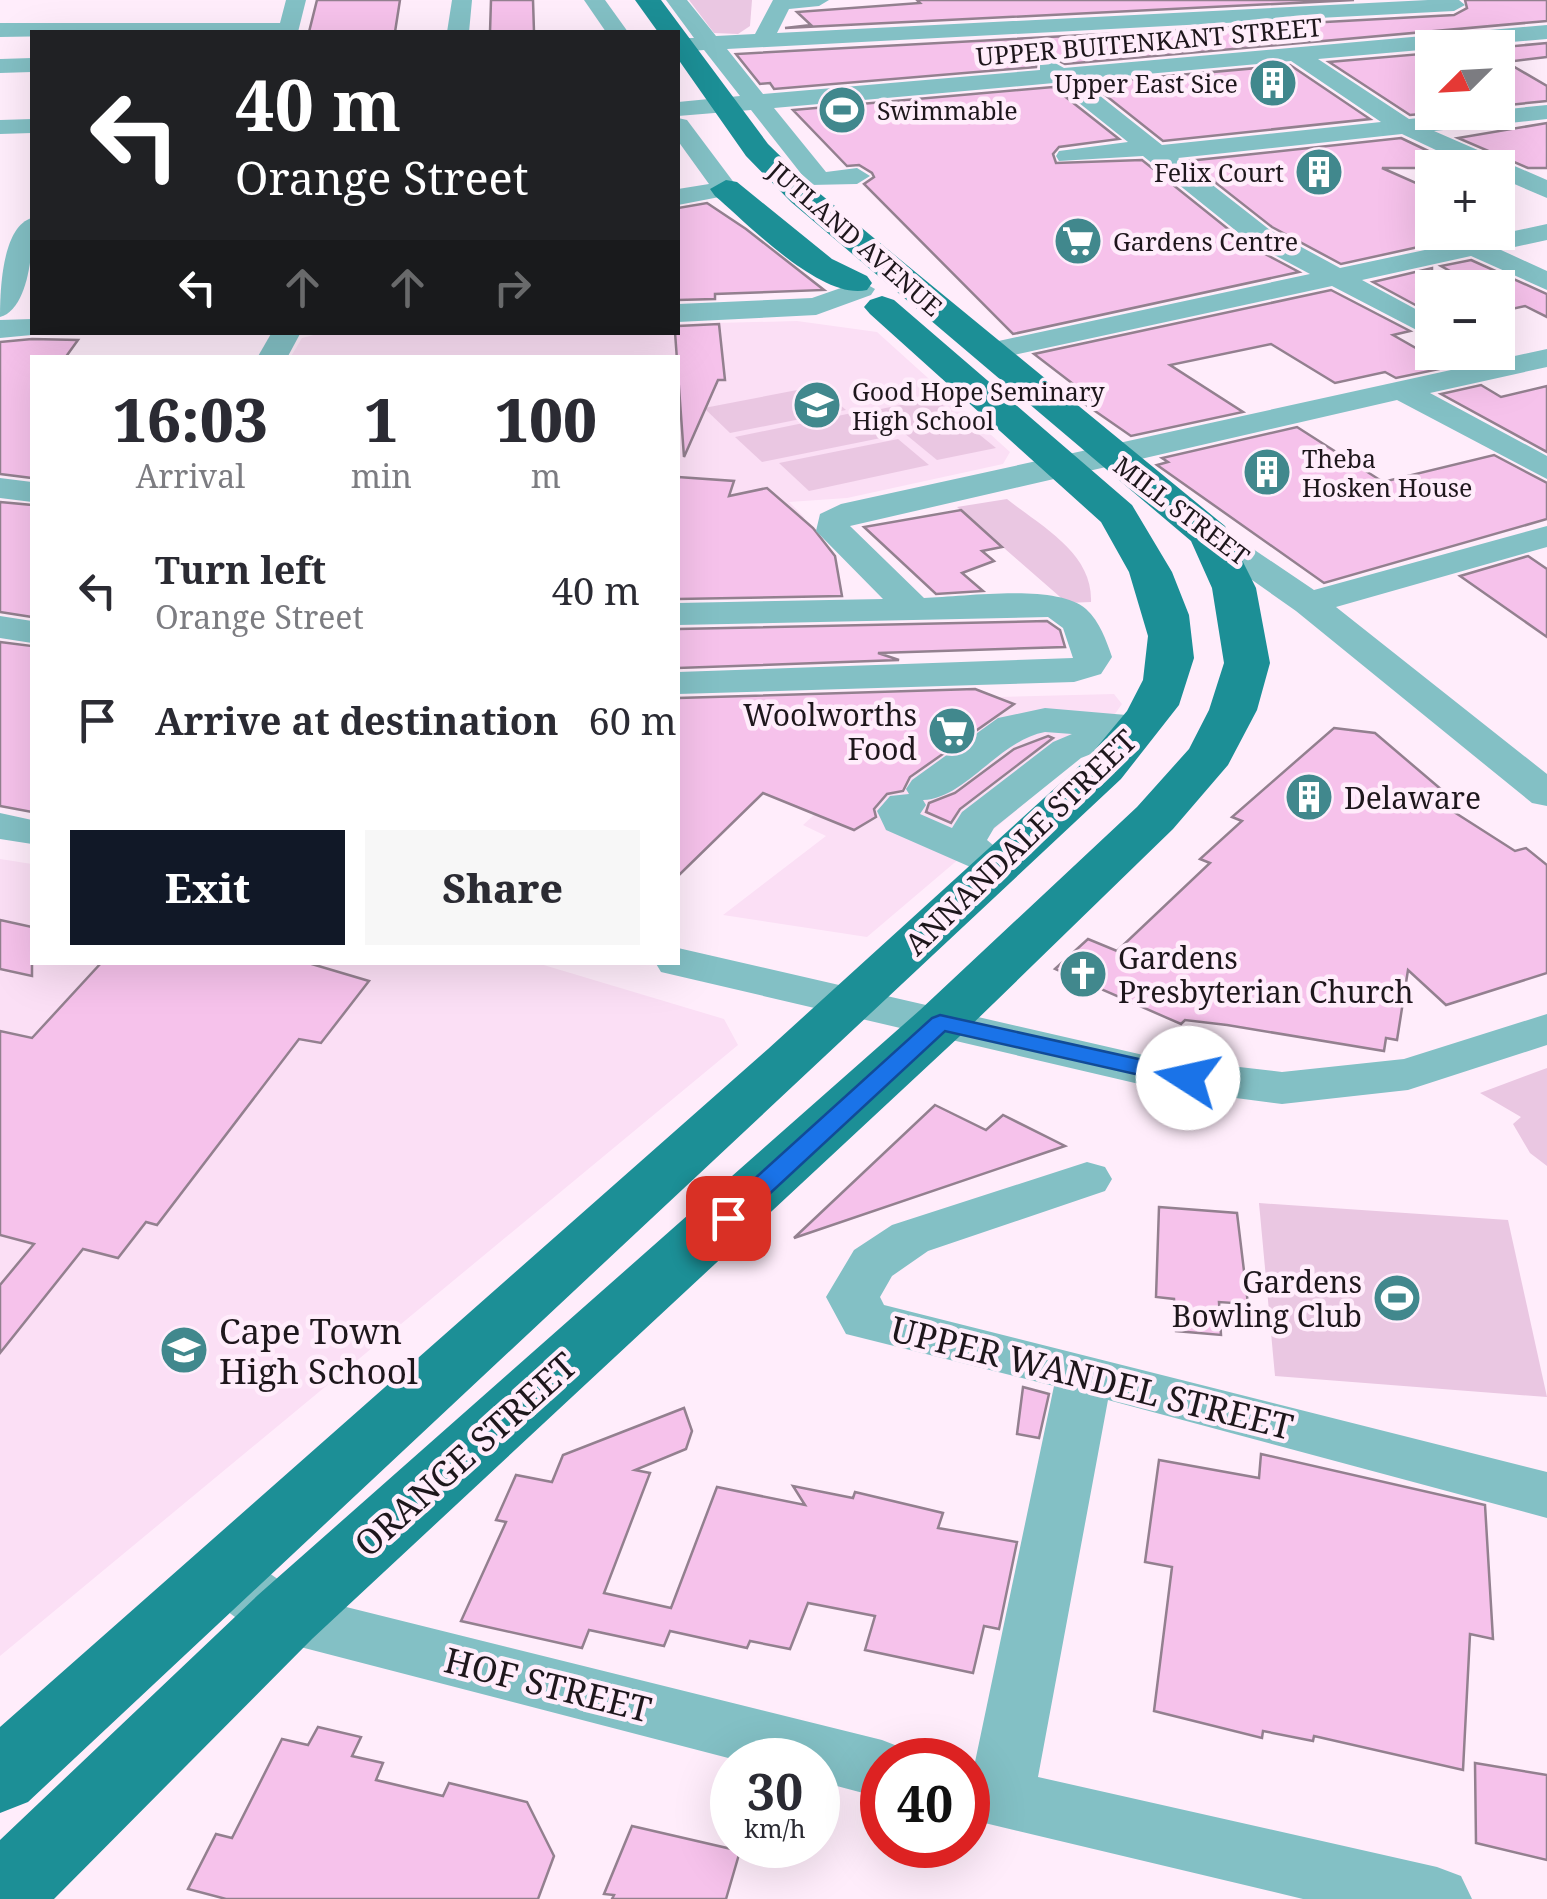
<!DOCTYPE html>
<meta charset="utf-8">
<style>
:root{--surface:#fff;--page:#f7f7f7;--text:#2b2b33;--muted:#7c7c81;--accent:#111827}
body{margin:0;font-family:"Noto Serif",serif;background:var(--page);color:var(--text);height:100vh;display:flex;flex-direction:column;font-size:38px;white-space:nowrap}
*{box-sizing:border-box;margin:0}
p{font-size:32px;color:var(--muted)}
.icon{flex:none;width:55px;height:55px;fill:none;stroke:currentColor;stroke-width:2;stroke-linecap:round;stroke-linejoin:round}
.map{position:relative;flex:1;overflow:hidden}
.drawer{position:absolute;left:30px;top:355px;width:650px;height:610px;display:flex;flex-direction:column;background:var(--surface);border-radius:0px;box-shadow:0 10px 40px #0002}
.drawer>*{flex:none}
.guide{position:absolute;left:30px;top:30px;width:650px;height:305px;border-radius:0px;box-shadow:0 10px 40px #0002;background:#202124;color:#fff;overflow:hidden}
.needle{width:65px;rotate:246deg}
.fabs{position:absolute;left:1415px;top:30px;display:grid;gap:20px}
.fabs a{display:grid;place-items:center;width:100px;height:100px;border-radius:0px;background:var(--surface);box-shadow:0 10px 40px #0002;font-size:50px}
.speed{position:absolute;left:710px;top:1738px;display:flex;gap:20px;font-size:50px;font-weight:700;text-align:center}
.speed>*{display:grid;place-content:center;width:130px;height:130px;border-radius:50%;background:var(--surface);box-shadow:0 10px 40px #0002;line-height:1}
.speed small{font-size:25px;font-weight:400}
.speed .limit{border:15px solid #d22;background:#fff;color:#111}
.pin{position:absolute;display:grid;place-items:center;width:85px;height:85px;color:#fff;margin:-42px;border-radius:20px;box-shadow:0 5px 15px #0006}
.me{position:absolute;width:110px;margin:-55px;rotate:280deg;stroke-linejoin:round;filter:drop-shadow(0 0 8px #0008)}
.turn{display:flex;align-items:center;gap:35px;height:210px;padding:0 40px;font-size:45px}
.turn .icon{width:130px;height:130px;stroke-width:2.5}
.turn b{display:block;font-size:70px;line-height:85px}
.lanes{display:flex;align-items:center;height:95px;padding:0 40px;background:#0003;justify-content:center;gap:50px;direction:ltr}
.lanes .off{opacity:.35}
.eta{display:flex;justify-content:space-evenly;align-items:center;height:170px;text-align:center}
.eta b{font-size:60px;font-weight:800;line-height:70px}
.button{display:flex;gap:20px;margin-top:auto;padding:20px 40px}
.button a{flex:1;height:115px;border-radius:0px;background:var(--accent);color:#fff;font-size:40px;font-weight:800;line-height:115px;text-align:center}
.button a+a{background:var(--page);color:var(--text)}
ul{padding:0;list-style:none}
li{display:flex;align-items:center;gap:30px;height:130px;padding:0 40px}
li div{flex:1}
li b{display:block;font-size:38px}
li em{font-style:normal}
.map>svg:first-child{display:block}
.built{fill:#fbdff5}
.green{fill:#eac7e2}
.building{fill:#f6c2eb;stroke:#93808f;stroke-width:2.5}
.lines{fill:none;stroke-linecap:round;stroke-linejoin:round}
.minor{fill:#83c0c5;fill-rule:evenodd}
.major{fill:#1c8f96;fill-rule:evenodd}
.route{fill:#1a73e8;stroke:#114b97;stroke-width:2.5}
.labels{text-anchor:middle;dominant-baseline:central;stroke-width:9;stroke-linejoin:round;paint-order:stroke}
.far-street-label{font-size:25px;fill:#1e171c;stroke:#ffedfb}
.far-poi-label{font-size:25px;fill:#1e171c;stroke:#ffedfb;text-anchor:start}
.poi-label{font-size:30px;fill:#1e171c;stroke:#ffedfb;text-anchor:end}
.street-label{font-size:30px;fill:#1e171c;stroke:#ffedfb}
.near-poi-label{font-size:35px;fill:#1e171c;stroke:#ffedfb;text-anchor:start}
.near-street-label{font-size:35px;fill:#1e171c;stroke:#ffedfb}
</style>
<div class="map">
<svg width="1547" height="1899" viewBox="0 0 1547 1899">
<rect width="100%" height="100%" fill="#ffedfb"/>
<g class="built">
<path d="M 797,321 L 877,332 L 1010,452 L 1003,464 L 847,498 L 789,502 L 805,518 L 678,508 L 678,358 L 290,358 L 302,338 L 321,333 L 678,332 L 678,324 Z"/>
<path d="M 1114,694 L 1122,704 L 1092,746 L 867,937 L 723,915 L 826,836 L 803,825 L 814,815 L 797,807 L 903,728 L 915,699 Z"/>
<path d="M 0,859 L 32,864 L 32,962 L 537,963 L 724,1019 L 738,1045 L 0,1656 Z"/>
</g>
<g class="green">
<path d="M 689,0 L 752,0 L 750,26 L 738,34 L 714,33 Z"/>
<path d="M 818,386 L 846,410 L 730,433 L 704,408 Z"/>
<path d="M 934,398 L 996,448 L 937,460 L 876,410 Z"/>
<path d="M 852,413 L 881,438 L 762,462 L 735,437 Z"/>
<path d="M 898,439 L 929,465 L 809,491 L 779,463 Z"/>
<path d="M 1007,499 C 1042,527 1093,553 1091,602 L 1067,603 L 957,507 Z"/>
<path d="M 1547,1068 L 1547,1166 L 1530,1153 L 1513,1124 L 1521,1117 L 1480,1093 Z"/>
<path d="M 1259,1203 L 1508,1220 L 1547,1397 L 1275,1376 Z"/>
</g>
<g class="building">
<path d="M 317,0 L 400,0 L 395,32 L 309,32 Z"/>
<path d="M 491,0 L 533,0 L 534,32 L 490,32 Z"/>
<path d="M 917,0 L 1354,0 L 785,28 L 811,25 L 797,12 L 920,3 Z"/>
<path d="M 1465,0 L 1547,0 L 1547,21 L 1065,64 L 1047,55 L 1037,59 L 1036,67 L 774,89 L 770,83 L 760,84 L 736,54 L 1454,15 L 1467,8 Z"/>
<path d="M 1547,43 L 1547,57 L 1506,62 L 1547,86 L 1547,101 L 1498,106 L 1498,48 L 1493,48 Z"/>
<path d="M 1432,53 L 1432,113 L 1410,115 L 1329,62 Z"/>
<path d="M 1290,65 L 1370,119 L 1163,141 L 1090,83 Z"/>
<path d="M 1053,87 L 1119,139 L 1059,147 L 1053,154 L 1056,163 L 1142,160 L 1248,245 L 1299,272 L 1013,334 L 864,184 L 874,177 L 872,173 L 859,165 L 847,166 L 793,110 Z"/>
<path d="M 1547,123 L 1547,168 L 1528,168 L 1458,138 Z"/>
<path d="M 1401,138 L 1464,168 L 1382,168 L 1432,190 L 1432,244 L 1341,264 L 1272,227 L 1188,161 Z"/>
<path d="M 707,203 L 746,229 L 824,290 L 715,294 L 715,299 L 678,300 L 678,208 Z"/>
<path d="M 1471,260 L 1547,294 L 1547,317 L 1525,306 L 1498,312 L 1498,288 L 1481,288 L 1441,266 Z"/>
<path d="M 1432,268 L 1432,314 L 1373,282 Z"/>
<path d="M 1331,290 L 1410,331 L 1393,335 L 1449,367 L 1396,378 L 1385,372 L 1335,383 L 1271,344 L 1170,365 L 1243,412 L 1131,436 L 1082,402 L 1094,400 L 1034,354 Z"/>
<path d="M 719,324 L 725,380 L 718,380 L 684,457 L 675,332 L 678,326 Z"/>
<path d="M 32,339 L 78,340 L 65,358 L 32,358 L 32,478 L 0,474 L 0,342 Z"/>
<path d="M 1481,385 L 1501,397 L 1547,386 L 1547,452 L 1441,394 Z"/>
<path d="M 1297,427 L 1383,482 L 1494,455 L 1547,483 L 1547,519 L 1324,583 L 1157,465 L 1168,462 L 1162,458 Z"/>
<path d="M 678,477 L 734,481 L 729,496 L 767,488 L 813,528 L 835,556 L 842,596 L 678,599 Z"/>
<path d="M 0,502 L 32,505 L 32,617 L 0,612 Z"/>
<path d="M 961,510 L 1002,547 L 982,551 L 994,561 L 962,573 L 983,591 L 936,594 L 864,527 Z"/>
<path d="M 1528,556 L 1547,569 L 1547,637 L 1460,576 Z"/>
<path d="M 1047,621 L 1060,630 L 1065,647 L 878,653 L 899,660 L 678,668 L 678,629 Z"/>
<path d="M 0,642 L 32,646 L 32,812 L 0,806 Z"/>
<path d="M 975,689 L 1014,704 L 910,777 L 903,791 L 887,794 L 874,809 L 876,817 L 854,830 L 763,793 L 678,876 L 678,698 Z"/>
<path d="M 1334,728 L 1375,733 L 1463,808 L 1454,812 L 1515,851 L 1526,848 L 1547,865 L 1547,973 L 1446,1005 L 1408,970 L 1397,1040 L 1386,1038 L 1384,1051 L 1227,1025 L 1185,1020 L 1181,1024 L 1055,969 L 1088,939 L 1117,951 L 1210,863 L 1200,859 L 1242,821 L 1232,817 Z"/>
<path d="M 1048,736 L 1053,738 L 960,809 L 951,823 L 926,812 L 929,803 L 955,793 L 1014,749 Z"/>
<path d="M 0,920 L 32,927 L 32,976 L 0,969 Z"/>
<path d="M 102,962 L 305,962 L 369,981 L 321,1043 L 299,1039 L 157,1225 L 146,1222 L 118,1258 L 83,1249 L 0,1353 L 0,1285 L 34,1244 L 0,1235 L 0,1031 L 32,1038 Z"/>
<path d="M 935,1105 L 986,1130 L 1003,1115 L 1065,1146 L 794,1238 Z"/>
<path d="M 1159,1207 L 1237,1213 L 1248,1304 L 1219,1302 L 1221,1335 L 1176,1331 L 1174,1299 L 1156,1297 Z"/>
<path d="M 1023,1387 L 1049,1394 L 1039,1438 L 1017,1434 Z"/>
<path d="M 684,1408 L 692,1431 L 686,1449 L 635,1470 L 650,1473 L 604,1593 L 671,1608 L 717,1487 L 805,1505 L 793,1486 L 853,1498 L 855,1492 L 943,1513 L 938,1528 L 1017,1542 L 999,1629 L 984,1626 L 973,1673 L 865,1650 L 875,1616 L 808,1603 L 790,1649 L 750,1641 L 747,1648 L 670,1631 L 664,1646 L 589,1630 L 582,1648 L 461,1621 L 506,1522 L 496,1520 L 516,1475 L 552,1482 L 563,1455 Z"/>
<path d="M 1261,1454 L 1485,1505 L 1493,1639 L 1470,1634 L 1463,1770 L 1314,1736 L 1313,1741 L 1263,1731 L 1262,1738 L 1154,1711 L 1172,1567 L 1145,1562 L 1159,1460 L 1259,1478 Z"/>
<path d="M 318,1727 L 361,1737 L 352,1756 L 383,1763 L 376,1780 L 443,1796 L 449,1783 L 527,1802 L 554,1856 L 538,1899 L 226,1899 L 188,1889 L 216,1834 L 232,1838 L 282,1739 L 308,1745 Z"/>
<path d="M 1475,1763 L 1547,1775 L 1547,1860 L 1476,1843 Z"/>
<path d="M 632,1826 L 740,1851 L 726,1899 L 612,1899 L 614,1895 L 604,1894 Z"/>
</g>
<g class="lines">
<g class="minor">
<path d="M 286,0 L 306,0 L 298,32 L 0,37 L 0,23 L 280,23 Z"/>
<path d="M 452,0 L 472,0 L 469,32 L 447,32 Z"/>
<path d="M 584,0 L 605,0 L 628,32 L 606,32 Z"/>
<path d="M 666,0 L 687,0 L 716,36 L 755,34 L 773,0 L 829,0 L 819,6 L 789,9 L 777,33 L 1428,0 L 1459,0 L 1465,5 L 1454,11 L 727,49 L 763,94 L 1040,70 L 1040,61 L 1048,59 L 1064,68 L 1547,25 L 1547,39 L 1318,59 L 1409,119 L 1547,105 L 1547,119 L 1434,131 L 1547,180 L 1547,198 L 1498,177 L 1498,168 L 1474,168 L 1402,134 L 1178,158 L 1270,230 L 1340,268 L 1547,224 L 1547,240 L 1501,250 L 1547,271 L 1547,290 L 1471,256 L 1362,280 L 1432,318 L 1432,338 L 1332,286 L 991,360 L 980,357 L 976,351 L 980,345 L 1310,274 L 1250,242 L 1143,156 L 1059,161 L 1056,156 L 1059,151 L 1128,142 L 1054,83 L 774,108 L 826,172 L 857,168 L 870,176 L 857,184 L 810,185 L 751,110 L 678,116 L 678,102 L 740,96 L 704,50 L 678,52 L 678,38 L 694,38 ZM 1291,61 L 1381,122 L 1162,145 L 1080,80 Z"/>
<path d="M 32,58 L 32,72 L 0,73 L 0,59 Z"/>
<path d="M 678,118 L 687,120 L 735,184 L 739,189 L 735,194 L 678,205 L 678,189 L 709,184 L 678,141 Z"/>
<path d="M 32,119 L 32,133 L 0,134 L 0,120 Z"/>
<path d="M 32,218 C 34,243 30,309 0,317 C 0,291 2,226 32,218 Z"/>
<path d="M 861,281 L 875,289 L 871,295 L 816,315 L 678,322 L 678,304 L 812,298 Z"/>
<path d="M 32,319 L 32,332 L 42,334 L 0,338 L 0,320 Z"/>
<path d="M 272,332 L 301,332 L 287,358 L 257,358 Z"/>
<path d="M 1547,349 L 1547,367 L 1430,393 L 1547,456 L 1547,479 L 1397,400 L 850,526 L 924,598 C 964,597 1056,583 1086,609 C 1100,622 1106,640 1112,657 L 1101,674 L 1074,682 L 678,694 L 678,672 L 1073,658 L 1063,628 L 1048,617 L 678,625 L 678,603 L 883,599 L 816,531 L 820,514 L 841,504 Z"/>
<path d="M 0,478 L 32,482 L 32,502 L 0,498 Z"/>
<path d="M 1210,525 L 1222,528 L 1314,590 L 1547,526 L 1547,547 L 1336,607 L 1547,774 L 1547,806 L 1532,803 L 1296,611 L 1198,542 L 1193,535 L 1198,528 Z"/>
<path d="M 0,616 L 32,621 L 32,643 L 0,638 Z"/>
<path d="M 1045,708 L 1138,716 L 1152,720 L 1158,728 L 1152,736 L 1129,739 L 1081,758 L 994,828 L 987,840 L 1011,860 L 1005,869 L 990,873 L 975,869 L 886,830 L 877,811 L 890,796 L 909,794 L 906,789 L 912,780 L 998,718 ZM 1045,732 L 1072,734 L 1053,742 L 962,812 L 952,828 L 920,814 L 926,805 L 923,800 C 965,799 999,740 1045,732 Z"/>
<path d="M 0,813 L 32,820 L 32,844 L 0,839 Z"/>
<path d="M 678,948 L 1152,1057 L 1282,1072 L 1404,1059 L 1547,1014 L 1547,1045 L 1408,1090 L 1282,1104 L 1152,1087 L 661,972 L 655,962 L 678,962 Z"/>
<path d="M 1087,1162 L 1105,1167 L 1112,1179 L 1105,1191 L 928,1251 L 892,1276 L 880,1297 L 884,1305 L 1547,1472 L 1547,1518 L 1108,1400 L 1038,1777 L 1437,1867 L 1461,1876 L 1472,1899 L 1303,1899 L 968,1819 L 968,1761 L 975,1762 L 1054,1386 L 846,1334 L 826,1297 L 854,1250 L 892,1225 Z"/>
<path d="M 225,1549 L 246,1557 L 302,1596 L 882,1740 L 905,1749 L 911,1760 L 882,1760 L 882,1798 L 818,1781 L 818,1760 L 736,1760 L 285,1643 C 252,1631 211,1606 195,1574 L 204,1557 Z"/>
</g>
<g class="major">
<path d="M 635,0 L 661,0 L 768,144 L 813,188 L 1225,526 L 1256,588 L 1270,663 L 1257,710 L 1228,765 L 1173,829 L 960,1036 L 312,1639 L 54,1899 L 0,1899 L 0,1840 L 258,1595 L 920,1010 L 1137,807 L 1189,749 L 1209,710 L 1224,663 L 1212,588 L 1191,541 L 791,202 L 746,156 L 678,59 L 678,32 L 658,32 Z"/>
<path d="M 726,180 L 737,182 L 832,259 L 867,276 L 872,283 L 867,290 C 822,301 748,224 715,196 L 710,189 Z"/>
<path d="M 882,296 L 894,300 L 1132,505 L 1172,572 L 1189,615 L 1194,658 L 1179,705 L 1121,779 L 28,1802 L 0,1813 L 0,1727 L 768,1049 L 1087,759 L 1127,711 L 1143,680 L 1148,636 L 1129,572 L 1101,522 L 870,314 L 864,307 L 870,300 Z"/>
</g>
</g>
<path class="route" d="M 940,1015 L 1188,1070 L 1201,1078 L 1188,1086 L 945,1031 L 737,1224 L 719,1224 L 715,1218 L 719,1211 L 932,1018 Z"/>
<defs>
<g id="building-disc" transform="scale(2.5)"><circle r="9.5" fill="#41888d" stroke="#ffedfb"/><path d="M-4-6H4V6H1V3H-1V6H-4ZM-2.5-4.3h1.7v1.8h-1.7ZM.8-4.3h1.7v1.8H.8ZM-2.5-1h1.7V.8h-1.7ZM.8-1h1.7V.8H.8Z" fill="#fff"/></g>
<g id="stadium-disc" transform="scale(2.5)"><circle r="9.5" fill="#41888d" stroke="#ffedfb"/><path d="M0-5a6.5 5 0 1 0 0 10a6.5 5 0 1 0 0-10ZM-3.5-1.8h7v3.6h-7Z" fill="#fff"/></g>
<g id="supermarket-disc" transform="scale(2.5)"><circle r="9.5" fill="#41888d" stroke="#ffedfb"/><path d="M-6-5.5h2.5l.6 2H6L4.5 2H-2.5L-4.4-4H-6ZM-1.5 3.2a1.3 1.3 0 1 0 .1 0ZM3 3.2a1.3 1.3 0 1 0 .1 0Z" fill="#fff"/></g>
<g id="school-disc" transform="scale(2.5)"><circle r="9.5" fill="#41888d" stroke="#ffedfb"/><path d="M0-5L7-2L0 1L-7-2ZM-4 1L0 2.5L4 1V4Q0 6-4 4Z" fill="#fff"/></g>
<g id="church-disc" transform="scale(2.5)"><circle r="9.5" fill="#41888d" stroke="#ffedfb"/><path d="M-1.2-6h2.4v3.5h3.3v2.4h-3.3V6h-2.4V-.1h-3.3v-2.4h3.3Z" fill="#fff"/></g>
</defs>
<g fill-rule="evenodd">
<use href="#building-disc" x="1273" y="83"/>
<use href="#stadium-disc" x="842" y="110"/>
<use href="#building-disc" x="1319" y="172"/>
<use href="#supermarket-disc" x="1078" y="241"/>
<use href="#school-disc" x="817" y="405"/>
<use href="#building-disc" x="1267" y="472"/>
<use href="#supermarket-disc" x="952" y="731"/>
<use href="#building-disc" x="1309" y="797"/>
<use href="#church-disc" x="1083" y="974"/>
<use href="#stadium-disc" x="1397" y="1298"/>
<use href="#school-disc" x="184" y="1350"/>
</g>
<g class="labels">
<g class="far-street-label">
<text transform="translate(1149 41) rotate(-5)">UPPER BUITENKANT STREET</text>
<text transform="translate(856 238) rotate(41)">JUTLAND AVENUE</text>
<text transform="translate(1182 510) rotate(37)">MILL STREET</text>
</g>
<g class="far-poi-label">
<text x="1238" y="83" text-anchor="end">Upper East Sice</text>
<text x="877" y="110">Swimmable</text>
<text x="1284" y="172" text-anchor="end">Felix Court</text>
<text x="1113" y="241">Gardens Centre</text>
<text x="852" y="391">Good Hope Seminary<tspan x="852" dy="29">High School</tspan></text>
<text x="1302" y="458">Theba<tspan x="1302" dy="29">Hosken House</tspan></text>
</g>
<g class="poi-label">
<text x="917" y="714">Woolworths<tspan x="917" dy="34">Food</tspan></text>
<text x="1344" y="797" text-anchor="start">Delaware</text>
<text x="1118" y="957" text-anchor="start">Gardens<tspan x="1118" dy="34">Presbyterian Church</tspan></text>
<text x="1362" y="1281">Gardens<tspan x="1362" dy="34">Bowling Club</tspan></text>
</g>
<g class="street-label">
<text transform="translate(1020 842) rotate(-44)">ANNANDALE STREET</text>
</g>
<g class="near-poi-label">
<text x="219" y="1330">Cape Town<tspan x="219" dy="40">High School</tspan></text>
</g>
<g class="near-street-label">
<text transform="translate(1092 1377) rotate(14)">UPPER WANDEL STREET</text>
<text transform="translate(465 1454) rotate(-42)">ORANGE STREET</text>
<text transform="translate(548 1684) rotate(14)">HOF STREET</text>
</g>
</g>
</svg>
<div class="fabs">
<a><svg class="needle" viewBox="-14 -14 28 28"><path d="M0-13l5 13h-10z" fill="#e53935"/><path d="M0 13l5-13h-10z" fill="#7c7c81"/></svg></a>
<a>+</a>
<a>−</a>
</div>
<div class="speed"><div>30<small>km/h</small></div><div class="limit">40</div></div>
<div class="pin" style="left:728px;top:1218px;background:#d93025"><svg class="icon" aria-label="arrive" viewBox="0 0 24 24"><path d="M6 21V4h12l-3 4 3 4H6"/></svg></div>
<svg class="me" style="left:1188px;top:1078px" viewBox="-20 -20 40 40"><circle r="19" fill="#fff"/><path d="M0-13L10 11 0 6-10 11z" fill="#1a73e8"/></svg>
<div class="guide">
<div class="turn"><svg class="icon" aria-label="left" viewBox="0 0 24 24"><path d="M17 20v-9H6M10 6l-5 5 5 5"/></svg><div><b>40 m</b>Orange Street</div></div>
<div class="lanes"><svg class="icon" aria-label="left" viewBox="0 0 24 24"><path d="M17 20v-9H6M10 6l-5 5 5 5"/></svg><svg class="icon off" aria-label="ahead" viewBox="0 0 24 24"><path d="M12 20V5M6 11l6-6 6 6"/></svg><svg class="icon off" aria-label="ahead" viewBox="0 0 24 24"><path d="M12 20V5M6 11l6-6 6 6"/></svg><svg class="icon off" aria-label="right" viewBox="0 0 24 24"><path d="M7 20v-9h11M14 6l5 5-5 5"/></svg></div>
</div>
<section class="drawer">
<div class="eta">
<div><b>16:03</b><p>Arrival</p></div>
<div><b>1</b><p>min</p></div>
<div><b>100</b><p>m</p></div>
</div>
<ul>
<li><svg class="icon" aria-label="left" viewBox="0 0 24 24"><path d="M17 20v-9H6M10 6l-5 5 5 5"/></svg><div><b>Turn left</b><p>Orange Street</p></div><em>40 m</em></li>
<li><svg class="icon" aria-label="arrive" viewBox="0 0 24 24"><path d="M6 21V4h12l-3 4 3 4H6"/></svg><div><b>Arrive at destination</b></div><em>60 m</em></li>
</ul>
<div class="button"><a>Exit</a><a>Share</a></div>
</section>
</div>
